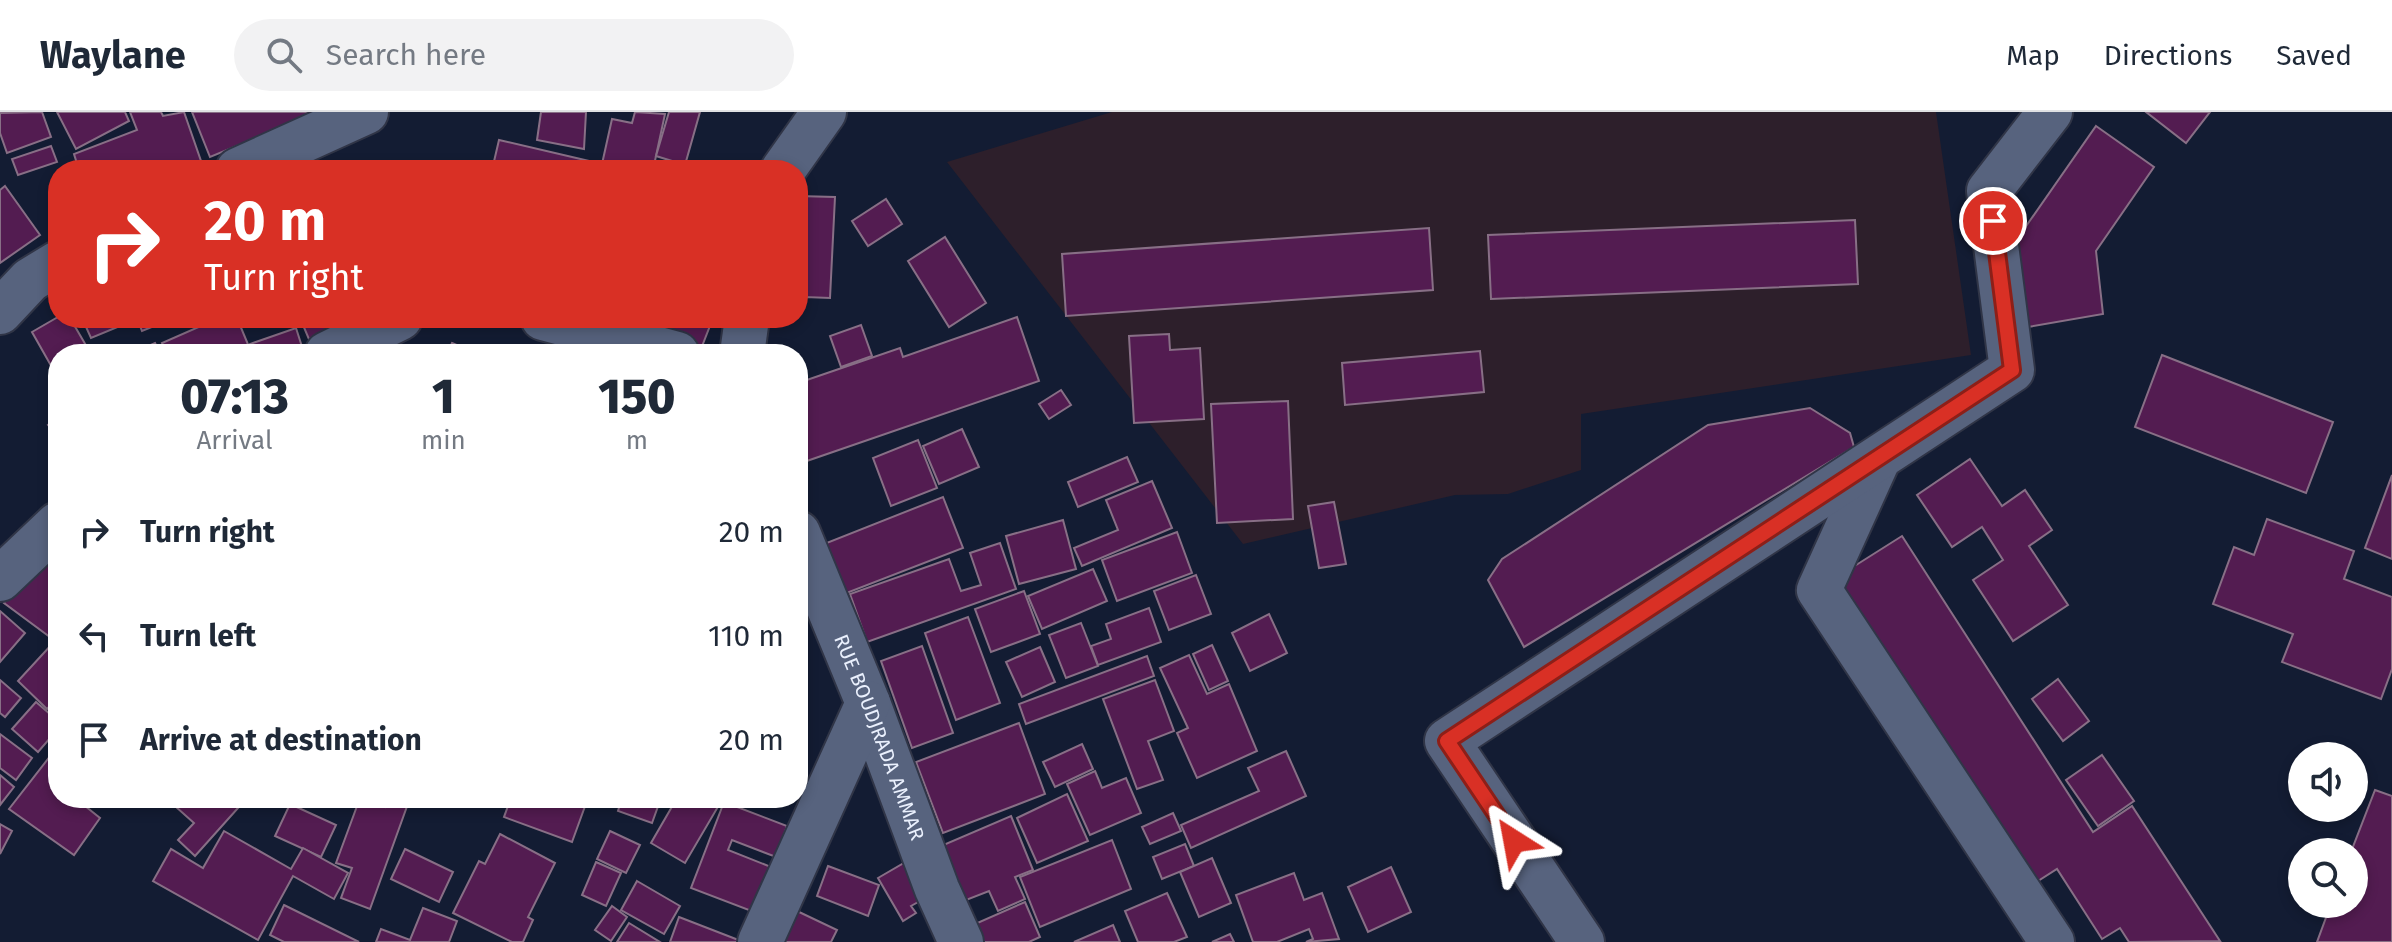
<!DOCTYPE html>
<style>
:root{--surface:#fff;--page:#f2f2f3;--text:#1f2937;--muted:#747a83;--line:#e0e1e3}
body{margin:0;font-family:"Fira Sans",sans-serif;background:var(--page);color:var(--text);height:100vh;display:flex;flex-direction:column;font-size:30px;white-space:nowrap}
*{box-sizing:border-box;margin:0}
p{font-size:26px;color:var(--muted)}
.icon{flex:none;width:44px;height:44px;fill:none;stroke:currentColor;stroke-width:2;stroke-linecap:round;stroke-linejoin:round}
.map{position:relative;flex:1;overflow:hidden}
.details{position:absolute;left:48px;top:232px;width:760px;height:464px;display:flex;flex-direction:column;background:var(--surface);border-radius:32px;box-shadow:0 4px 12px #0003}
.details>*{flex:none}
.banner{position:absolute;left:48px;top:48px;width:760px;height:168px;border-radius:32px;box-shadow:0 4px 12px #0003;background:#d93025;color:#fff;overflow:hidden}
.tools{position:absolute;left:2288px;top:630px;display:grid;gap:16px}
.tools a{display:grid;place-items:center;width:80px;height:80px;border-radius:50%;background:var(--surface);box-shadow:0 4px 12px #0003;font-size:40px}
.pin{position:absolute;display:grid;place-items:center;width:68px;height:68px;color:#fff;margin:-34px;border:4px solid #fff;border-radius:50%;box-shadow:0 2px 8px #0007}
.me{position:absolute;width:88px;margin:-44px;rotate:326deg;stroke-linejoin:round;filter:drop-shadow(0 0 6px #0008)}
.turn{display:flex;align-items:center;gap:28px;height:168px;padding:0 24px;font-size:36px}
.turn .icon{width:104px;height:104px;stroke-width:2.5}
.turn b{display:block;font-size:56px;line-height:68px}
.eta{display:flex;justify-content:space-evenly;align-items:center;height:136px;text-align:center}
.eta b{font-size:48px;font-weight:800;line-height:56px}
ul{padding:0;list-style:none}
li{display:flex;align-items:center;gap:24px;height:104px;padding:0 24px}
li div{flex:1}
li b{display:block;font-size:30px}
li em{font-style:normal}
header{display:flex;align-items:center;gap:48px;box-sizing:border-box;height:112px;padding:0 40px;background:var(--surface);border-bottom:2px solid var(--line)}
header strong{font-size:38px}
nav{display:flex;gap:44px;margin-inline-start:auto;font-size:28px}
.search{width:560px;height:72px;background:var(--page);display:flex;align-items:center;gap:20px;box-sizing:border-box;padding:0 28px;border-radius:44px;color:var(--muted);font-size:30px}
.map>svg:first-child{display:block}
.education{fill:#2d1f2b}
.building{fill:#531c51;stroke:#886f86;stroke-width:2}
.lines{fill:none;stroke-linecap:round;stroke-linejoin:round}
.minor-casing{stroke:#303547;stroke-width:48}
.minor{stroke:#57637e;stroke-width:44}
.route-casing{stroke:#8d1f18;stroke-width:20}
.route{stroke:#d93025;stroke-width:14}
.labels{text-anchor:middle;dominant-baseline:central;stroke-width:8;stroke-linejoin:round;paint-order:stroke}
.street-label{font-size:20px;fill:#eaf0fd;stroke:#131c33}
</style>
<header>
<strong>Waylane</strong>
<div class="search"><svg class="icon" aria-label="search" viewBox="0 0 24 24"><circle cx="10" cy="10" r="6"/><path d="M15 15l6 6"/></svg>Search here</div>
<nav><a>Map</a><a>Directions</a><a>Saved</a></nav>
</header>
<div class="map">
<svg width="2392" height="830" viewBox="0 0 2392 830">
<rect width="100%" height="100%" fill="#131c33"/>
<path class="education" d="M 1112,0 L 1936,0 L 1971,243 L 1581,302 L 1581,358 L 1508,382 L 1455,383 L 1243,432 L 947,50 Z"/>
<g class="building">
<path d="M 42,0 L 51,25 L 7,41 L 0,21 L 0,1 Z"/>
<path d="M 57,0 L 125,0 L 129,9 L 76,37 Z"/>
<path d="M 130,0 L 161,0 L 163,4 L 184,0 L 201,49 L 176,58 L 79,58 L 74,42 L 137,18 Z"/>
<path d="M 192,0 L 320,0 L 210,45 Z"/>
<path d="M 541,0 L 586,0 L 584,37 L 537,28 Z"/>
<path d="M 635,0 L 665,2 L 653,58 L 492,58 L 499,28 L 602,52 L 612,7 L 632,11 Z"/>
<path d="M 669,0 L 700,0 L 685,53 L 656,44 Z"/>
<path d="M 2146,0 L 2210,0 L 2186,31 Z"/>
<path d="M 2096,14 L 2154,55 L 2096,139 L 2103,202 L 2028,215 L 2015,130 Z"/>
<path d="M 51,34 L 57,50 L 18,63 L 12,47 Z"/>
<path d="M 656,50 L 689,58 L 654,58 Z"/>
<path d="M 357,51 L 359,58 L 340,58 Z"/>
<path d="M 5,74 L 40,123 L 0,151 L 0,78 Z"/>
<path d="M 798,84 L 835,85 L 830,186 L 805,185 L 804,193 L 798,193 Z"/>
<path d="M 886,87 L 902,112 L 868,134 L 852,109 Z"/>
<path d="M 1855,108 L 1858,172 L 1491,187 L 1488,123 Z"/>
<path d="M 1429,116 L 1433,178 L 1066,204 L 1062,142 Z"/>
<path d="M 945,125 L 986,191 L 949,215 L 908,149 Z"/>
<path d="M 58,205 L 70,206 L 91,242 L 58,242 L 58,266 L 32,220 Z"/>
<path d="M 1017,205 L 1039,269 L 798,352 L 798,271 L 900,236 L 903,245 Z"/>
<path d="M 82,206 L 116,206 L 120,214 L 91,226 Z"/>
<path d="M 137,206 L 174,206 L 142,219 Z"/>
<path d="M 219,206 L 237,206 L 252,242 L 166,242 L 162,231 Z"/>
<path d="M 276,206 L 297,206 L 297,208 L 279,213 Z"/>
<path d="M 300,206 L 369,206 L 311,232 Z"/>
<path d="M 644,206 L 672,213 L 675,206 L 713,206 L 699,242 L 630,242 Z"/>
<path d="M 861,213 L 872,244 L 841,255 L 830,224 Z"/>
<path d="M 296,216 L 304,241 L 254,242 L 250,232 Z"/>
<path d="M 1169,222 L 1170,238 L 1200,236 L 1204,307 L 1134,311 L 1129,224 Z"/>
<path d="M 155,231 L 160,242 L 130,242 Z"/>
<path d="M 452,231 L 477,242 L 447,242 Z"/>
<path d="M 1480,239 L 1484,280 L 1345,293 L 1342,251 Z"/>
<path d="M 2162,243 L 2333,310 L 2306,381 L 2135,315 Z"/>
<path d="M 1061,278 L 1071,293 L 1049,307 L 1039,292 Z"/>
<path d="M 1288,289 L 1293,407 L 1217,411 L 1211,292 Z"/>
<path d="M 1810,296 L 1850,321 L 1854,335 L 1524,535 L 1488,468 L 1502,447 L 1708,313 Z"/>
<path d="M 58,305 L 58,325 L 48,313 Z"/>
<path d="M 962,317 L 979,355 L 939,372 L 923,334 Z"/>
<path d="M 918,328 L 937,376 L 891,394 L 873,346 Z"/>
<path d="M 1127,345 L 1138,370 L 1078,395 L 1068,370 Z"/>
<path d="M 1970,347 L 2002,394 L 2025,378 L 2052,418 L 2029,434 L 2068,493 L 2013,529 L 1973,468 L 2003,448 L 1982,415 L 1952,435 L 1917,383 Z"/>
<path d="M 2392,363 L 2392,447 L 2365,436 Z"/>
<path d="M 1152,369 L 1172,416 L 1082,454 L 1074,436 L 1118,418 L 1106,388 Z"/>
<path d="M 943,385 L 963,436 L 844,482 L 824,432 Z"/>
<path d="M 1334,390 L 1346,452 L 1319,456 L 1308,394 Z"/>
<path d="M 2267,407 L 2354,439 L 2344,467 L 2392,485 L 2392,557 L 2381,587 L 2282,550 L 2293,522 L 2213,492 L 2234,435 L 2254,443 Z"/>
<path d="M 1063,408 L 1076,457 L 1019,472 L 1006,424 Z"/>
<path d="M 1177,420 L 1192,461 L 1117,489 L 1102,448 Z"/>
<path d="M 1902,424 L 2093,720 L 2132,694 L 2220,829 L 2129,830 L 2120,816 L 2102,827 L 2057,757 L 2027,776 L 1834,467 Z"/>
<path d="M 1000,431 L 1016,477 L 867,530 L 850,482 L 949,447 L 961,479 L 981,473 L 970,441 Z"/>
<path d="M 44,438 L 58,449 L 58,531 L 4,491 Z"/>
<path d="M 1093,457 L 1107,489 L 1042,517 L 1028,484 Z"/>
<path d="M 1196,463 L 1211,502 L 1169,518 L 1154,479 Z"/>
<path d="M 1024,479 L 1040,522 L 991,540 L 975,497 Z"/>
<path d="M 1149,496 L 1161,530 L 1098,553 L 1091,534 L 1111,527 L 1106,512 Z"/>
<path d="M 0,499 L 25,521 L 0,550 Z"/>
<path d="M 1269,502 L 1287,541 L 1250,559 L 1232,521 Z"/>
<path d="M 968,505 L 1000,591 L 956,608 L 925,521 Z"/>
<path d="M 1081,511 L 1098,554 L 1066,566 L 1049,523 Z"/>
<path d="M 53,531 L 58,536 L 58,585 L 47,597 L 18,569 Z"/>
<path d="M 1212,533 L 1228,569 L 1209,578 L 1193,542 Z"/>
<path d="M 922,534 L 953,621 L 912,636 L 881,549 Z"/>
<path d="M 1040,535 L 1055,570 L 1022,585 L 1006,550 Z"/>
<path d="M 1189,543 L 1207,582 L 1229,572 L 1257,639 L 1197,666 L 1177,621 L 1188,616 L 1160,556 Z"/>
<path d="M 1147,544 L 1154,564 L 1026,612 L 1019,592 Z"/>
<path d="M 2058,567 L 2089,609 L 2063,629 L 2032,587 Z"/>
<path d="M 0,568 L 21,586 L 5,605 L 0,601 Z"/>
<path d="M 1155,568 L 1174,619 L 1148,629 L 1163,668 L 1137,677 L 1103,587 Z"/>
<path d="M 36,590 L 58,609 L 58,617 L 38,640 L 12,617 Z"/>
<path d="M 1019,611 L 1045,682 L 943,721 L 916,650 Z"/>
<path d="M 0,622 L 32,646 L 16,668 L 0,656 Z"/>
<path d="M 1082,632 L 1093,657 L 1055,675 L 1043,650 Z"/>
<path d="M 58,634 L 58,686 L 75,686 L 100,706 L 74,743 L 9,697 Z"/>
<path d="M 1286,639 L 1306,684 L 1191,736 L 1181,713 L 1259,679 L 1248,656 Z"/>
<path d="M 2102,643 L 2134,689 L 2098,714 L 2066,668 Z"/>
<path d="M 1095,659 L 1102,676 L 1126,666 L 1141,701 L 1090,723 L 1067,672 Z"/>
<path d="M 0,663 L 14,675 L 0,693 Z"/>
<path d="M 2375,678 L 2392,684 L 2392,830 L 2317,830 L 2331,792 L 2354,792 L 2351,740 Z"/>
<path d="M 1067,682 L 1088,729 L 1037,751 L 1017,706 Z"/>
<path d="M 166,686 L 247,686 L 195,744 L 178,728 L 194,711 Z"/>
<path d="M 360,686 L 385,695 L 388,686 L 410,686 L 370,797 L 341,786 L 352,756 L 336,751 Z"/>
<path d="M 511,686 L 588,686 L 572,730 L 504,705 Z"/>
<path d="M 622,686 L 661,686 L 652,711 L 618,699 Z"/>
<path d="M 677,686 L 706,686 L 719,693 L 685,751 L 651,731 Z"/>
<path d="M 724,690 L 787,714 L 776,745 L 732,728 L 728,738 L 771,755 L 754,800 L 691,776 Z"/>
<path d="M 290,692 L 336,713 L 321,745 L 275,724 Z"/>
<path d="M 1173,701 L 1181,719 L 1150,732 L 1142,715 Z"/>
<path d="M 1011,704 L 1033,758 L 1015,765 L 1025,787 L 998,799 L 989,779 L 961,790 L 941,734 Z"/>
<path d="M 0,712 L 12,719 L 0,742 Z"/>
<path d="M 224,719 L 291,757 L 303,736 L 348,761 L 334,787 L 293,764 L 258,828 L 153,769 L 171,737 L 203,756 Z"/>
<path d="M 610,719 L 640,733 L 626,761 L 597,747 Z"/>
<path d="M 500,722 L 555,751 L 528,805 L 533,808 L 523,830 L 512,830 L 453,801 L 479,749 L 485,752 Z"/>
<path d="M 1112,728 L 1131,777 L 1040,815 L 1020,765 Z"/>
<path d="M 1185,732 L 1194,754 L 1162,767 L 1153,745 Z"/>
<path d="M 405,737 L 453,760 L 439,790 L 391,767 Z"/>
<path d="M 916,744 L 936,780 L 911,794 L 916,801 L 903,809 L 878,766 Z"/>
<path d="M 1212,746 L 1231,791 L 1199,805 L 1180,760 Z"/>
<path d="M 596,750 L 621,761 L 606,794 L 582,783 Z"/>
<path d="M 828,754 L 879,773 L 868,804 L 817,784 Z"/>
<path d="M 1391,755 L 1411,800 L 1368,820 L 1348,775 Z"/>
<path d="M 1294,761 L 1304,788 L 1322,781 L 1339,827 L 1306,830 L 1313,827 L 1309,817 L 1277,830 L 1253,830 L 1236,783 Z"/>
<path d="M 637,769 L 680,794 L 664,822 L 621,798 Z"/>
<path d="M 1167,781 L 1187,825 L 1174,830 L 1138,830 L 1125,799 Z"/>
<path d="M 1025,790 L 1040,825 L 1029,830 L 982,830 L 975,812 Z"/>
<path d="M 284,793 L 359,830 L 284,830 L 270,823 Z"/>
<path d="M 612,794 L 627,805 L 611,829 L 595,818 Z"/>
<path d="M 423,796 L 457,809 L 449,830 L 376,830 L 381,817 L 410,828 Z"/>
<path d="M 797,799 L 837,818 L 831,830 L 782,830 Z"/>
<path d="M 679,805 L 741,829 L 741,830 L 670,830 Z"/>
<path d="M 629,811 L 660,830 L 617,830 Z"/>
<path d="M 1113,813 L 1120,830 L 1074,830 Z"/>
<path d="M 1230,822 L 1234,830 L 1212,830 Z"/>
</g>
<g class="lines">
<g class="minor-casing">
<g id="minor">
<path d="M 238,58 L 366,0"/>
<path d="M 783,58 L 824,0"/>
<path d="M 0,200 L 30,168 L 58,151"/>
<path d="M 543,206 L 677,242"/>
<path d="M 327,242 L 400,206"/>
<path d="M 742,242 L 747,206"/>
<path d="M 1878,348 L 1819,478 L 2052,830"/>
<path id="s1" d="M 798,421 L 868,591 L 937,777 L 961,830"/>
<path d="M 0,467 L 58,412"/>
<path d="M 760,830 L 868,591"/>
<path d="M 1582,830 L 1447,629 L 2012,258 L 1989,79 L 2050,0"/>
</g>
</g>
<use href="#minor" class="minor"/>
</g>
<g class="lines">
<g class="route-casing">
<path id="route" d="M 1514,729 L 1447,629 L 2012,258 L 1993,109"/>
</g>
<use href="#route" class="route"/>
</g>
<g class="labels">
<g class="street-label">
<text stroke="none"><textPath href="#s1" startOffset="220">RUE BOUDJRADA AMMAR</textPath></text>
</g>
</g>
</svg>
<div class="tools">
<a><svg class="icon" aria-label="sound" viewBox="0 0 24 24"><path d="M4 9h4l5-4v14l-5-4H4zM17 9q2 3 0 6"/></svg></a>
<a><svg class="icon" aria-label="search" viewBox="0 0 24 24"><circle cx="10" cy="10" r="6"/><path d="M15 15l6 6"/></svg></a>
</div>
<div class="pin" style="left:1993px;top:109px;background:#d93025"><svg class="icon" aria-label="arrive" viewBox="0 0 24 24"><path d="M6 21V4h12l-3 4 3 4H6"/></svg></div>
<svg class="me" style="left:1514px;top:729px" viewBox="-20 -20 40 40"><path d="M0-17L14 15 0 8-14 15z" fill="#d93025" stroke="#fff" stroke-width="4"/></svg>
<div class="banner">
<div class="turn"><svg class="icon" aria-label="right" viewBox="0 0 24 24"><path d="M7 20v-9h11M14 6l5 5-5 5"/></svg><div><b>20 m</b>Turn right</div></div>
</div>
<section class="details">
<div class="eta">
<div><b>07:13</b><p>Arrival</p></div>
<div><b>1</b><p>min</p></div>
<div><b>150</b><p>m</p></div>
</div>
<ul>
<li><svg class="icon" aria-label="right" viewBox="0 0 24 24"><path d="M7 20v-9h11M14 6l5 5-5 5"/></svg><div><b>Turn right</b></div><em>20 m</em></li>
<li><svg class="icon" aria-label="left" viewBox="0 0 24 24"><path d="M17 20v-9H6M10 6l-5 5 5 5"/></svg><div><b>Turn left</b></div><em>110 m</em></li>
<li><svg class="icon" aria-label="arrive" viewBox="0 0 24 24"><path d="M6 21V4h12l-3 4 3 4H6"/></svg><div><b>Arrive at destination</b></div><em>20 m</em></li>
</ul>
</section>
</div>
